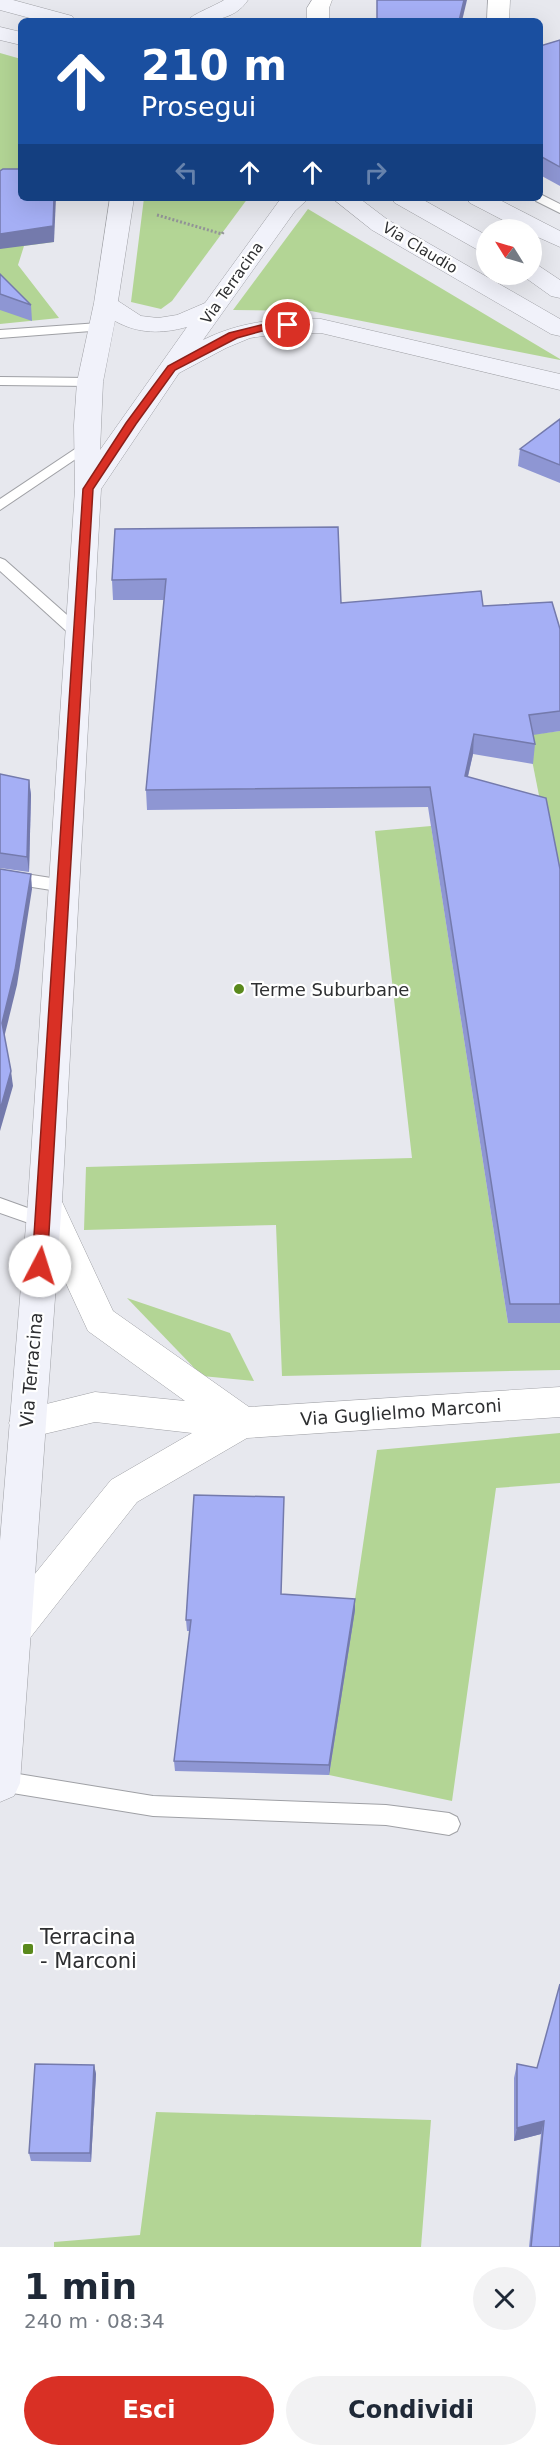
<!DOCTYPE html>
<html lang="it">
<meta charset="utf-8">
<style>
:root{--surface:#fff;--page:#f2f2f3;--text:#1f2937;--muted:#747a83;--accent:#d93025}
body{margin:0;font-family:"DejaVu Sans",sans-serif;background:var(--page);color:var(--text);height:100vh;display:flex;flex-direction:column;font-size:22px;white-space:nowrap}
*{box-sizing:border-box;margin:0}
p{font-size:20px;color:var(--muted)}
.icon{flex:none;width:33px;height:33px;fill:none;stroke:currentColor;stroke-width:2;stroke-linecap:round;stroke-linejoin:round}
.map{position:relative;height:2247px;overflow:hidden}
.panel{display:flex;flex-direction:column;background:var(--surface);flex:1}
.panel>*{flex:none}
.guide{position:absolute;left:18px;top:18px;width:525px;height:183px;border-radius:9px;box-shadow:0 6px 24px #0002;background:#1a4fa0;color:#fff;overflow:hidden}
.needle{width:39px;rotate:307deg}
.tools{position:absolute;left:476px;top:219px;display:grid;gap:12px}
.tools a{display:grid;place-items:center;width:66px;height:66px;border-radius:50%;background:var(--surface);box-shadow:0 6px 24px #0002;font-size:30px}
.pin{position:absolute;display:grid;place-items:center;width:51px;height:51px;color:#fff;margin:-26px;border:3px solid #fff;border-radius:50%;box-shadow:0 2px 6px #0007}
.me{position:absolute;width:66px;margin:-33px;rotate:5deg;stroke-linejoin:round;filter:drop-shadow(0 0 4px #0008)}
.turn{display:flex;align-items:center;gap:21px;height:126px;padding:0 24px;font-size:27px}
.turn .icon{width:78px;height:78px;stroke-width:2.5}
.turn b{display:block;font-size:42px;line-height:51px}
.lanes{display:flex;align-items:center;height:57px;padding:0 24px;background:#0003;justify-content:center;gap:30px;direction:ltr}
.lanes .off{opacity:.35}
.round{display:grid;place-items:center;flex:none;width:63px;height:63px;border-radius:32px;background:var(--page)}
.head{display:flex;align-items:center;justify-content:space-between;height:102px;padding:0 24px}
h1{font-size:36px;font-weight:600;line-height:45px}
.cta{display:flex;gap:12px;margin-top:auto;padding:12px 24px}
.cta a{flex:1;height:69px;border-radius:36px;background:var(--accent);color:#fff;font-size:24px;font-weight:600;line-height:69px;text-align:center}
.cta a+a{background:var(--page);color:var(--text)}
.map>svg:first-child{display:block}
.green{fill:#b3d595}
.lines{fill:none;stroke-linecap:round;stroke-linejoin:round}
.lane-casing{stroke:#9fa0a5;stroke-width:2}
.street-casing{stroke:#9fa0a5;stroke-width:1}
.secondary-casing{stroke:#9fa0a5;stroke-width:1}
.path{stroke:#939498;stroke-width:3;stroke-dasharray:2 2;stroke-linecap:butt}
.lane{fill:#fff;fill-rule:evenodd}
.street{fill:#fff;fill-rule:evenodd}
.secondary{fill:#f1f2fa;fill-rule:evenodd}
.wall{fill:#8e96d3}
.shaded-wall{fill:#747aac}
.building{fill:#a5aff5;stroke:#747aac;stroke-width:1.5}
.route{fill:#d93025;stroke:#8d1f18;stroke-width:1.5}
.poi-dot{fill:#5a891c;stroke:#fff;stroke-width:2}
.labels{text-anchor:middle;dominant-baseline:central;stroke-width:4.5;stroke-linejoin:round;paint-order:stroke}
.far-street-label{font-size:15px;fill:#2e2f31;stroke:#fff}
.poi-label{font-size:18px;fill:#2e2f31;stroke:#fff;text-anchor:start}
.street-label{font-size:18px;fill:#2e2f31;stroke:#fff}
.near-poi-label{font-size:21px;fill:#2e2f31;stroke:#fff;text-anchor:start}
</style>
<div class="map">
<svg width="560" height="2247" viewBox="0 0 560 2247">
<rect width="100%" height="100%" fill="#e7e8ee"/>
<g class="green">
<path d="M 0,53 L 21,59 L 21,198 L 54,242 L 24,246 L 18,265 L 59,318 L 0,324 Z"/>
<path d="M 144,198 L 248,198 L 172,301 L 161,309 L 131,302 Z"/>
<path d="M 308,209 L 560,359 L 560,360 L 311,311 L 233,310 Z"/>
<path d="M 560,731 L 560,891 L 558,891 L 527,735 Z"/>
<path d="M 431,826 L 508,1323 L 560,1323 L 560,1370 L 282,1376 L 276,1225 L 84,1230 L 86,1167 L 412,1158 L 375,831 Z"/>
<path d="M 127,1298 L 230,1333 L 254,1381 L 202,1376 Z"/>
<path d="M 560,1433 L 560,1483 L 496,1488 L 452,1801 L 329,1775 L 377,1450 Z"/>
<path d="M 156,2112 L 431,2120 L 421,2247 L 54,2247 L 54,2242 L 140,2235 Z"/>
</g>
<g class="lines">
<g class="lane-casing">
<g id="lane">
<path d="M 540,194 L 560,204 L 560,213 L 536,201 L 534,198 L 540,198 Z"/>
<path d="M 99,323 L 106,327 L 104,330 L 0,338 L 0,330 Z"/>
<path d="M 0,377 L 90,378 L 97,382 L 90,386 L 0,385 Z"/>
<path d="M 87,441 L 94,445 L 92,448 L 0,510 L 0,499 Z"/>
<path d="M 0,558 L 5,560 L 84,630 L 87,634 L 84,638 L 74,638 L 0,571 Z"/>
<path d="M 0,870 L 64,880 L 70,882 L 72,886 L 70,890 L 64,892 L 0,882 Z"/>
<path d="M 0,1198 L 50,1216 L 52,1221 L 50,1226 L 43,1228 L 0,1213 Z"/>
<path d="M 0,1771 L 153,1796 L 386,1805 L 449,1813 L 457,1817 L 460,1824 L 457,1831 L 449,1835 L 386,1825 L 153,1816 L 0,1791 Z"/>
</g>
</g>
<g class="street-casing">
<g id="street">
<path d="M 312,0 L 332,0 L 329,8 L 329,21 L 307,21 L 307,8 Z"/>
<path d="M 488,0 L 510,0 L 509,21 L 487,21 Z"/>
<path d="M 45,1188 L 57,1191 L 113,1311 L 249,1407 L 560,1387 L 560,1417 L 247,1438 L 137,1502 L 26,1643 L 12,1648 L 0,1644 L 0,1617 L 111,1480 L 192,1433 L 95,1422 L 27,1438 L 14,1434 L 9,1423 L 14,1412 L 95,1392 L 185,1401 L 88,1331 L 28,1201 L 33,1191 Z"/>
</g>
</g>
<g class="secondary-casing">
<g id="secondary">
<path d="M 0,0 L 13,0 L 72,16 L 75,21 L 41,21 L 0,10 Z"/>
<path d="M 224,0 L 248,0 C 234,21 210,21 187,21 C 192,14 215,6 224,0 Z"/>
<path d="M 0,27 L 21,32 L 21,45 L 0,40 Z"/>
<path d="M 110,198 L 134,198 L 118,301 L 141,316 L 158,318 L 177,315 L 205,303 L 279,201 L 283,198 L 309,198 L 295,211 L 203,340 C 241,321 279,318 321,319 L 560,374 L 560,390 L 321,333 L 276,334 L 250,338 L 226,348 L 179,373 L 101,489 L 62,1201 L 20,1783 L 14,1796 L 0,1802 L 0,1541 L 28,1201 L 75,489 L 74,425 L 77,382 L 94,303 ZM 115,321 C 138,334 162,334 187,327 L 100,450 L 103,382 Z"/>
<path d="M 332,198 L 359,198 L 388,220 L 560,319 L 560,336 L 551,334 L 372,230 Z"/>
<path d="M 391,198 L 420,198 L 486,235 L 486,252 L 478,250 L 395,203 Z"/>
<path d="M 466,198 L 496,198 L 560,231 L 560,247 L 531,234 L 531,230 L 522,230 L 470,203 Z"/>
<path d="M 531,264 L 539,266 L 560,280 L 560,298 L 551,296 L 523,276 L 521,274 L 531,274 Z"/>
</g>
</g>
<path class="path" d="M 157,215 L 222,234 L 224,231"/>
<use href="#lane" class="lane"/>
<use href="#street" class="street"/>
<use href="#secondary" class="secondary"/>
</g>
<g class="wall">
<path d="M 560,40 L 560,186 L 540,175 L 540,46 Z"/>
<path d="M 0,274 L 31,305 L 32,321 L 0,310 Z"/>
<path d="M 560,419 L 560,483 L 518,466 L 520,449 Z"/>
<path d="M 115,529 L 341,603 L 483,606 L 560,629 L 560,731 L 533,735 L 535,744 L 533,764 L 473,754 L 468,777 L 560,869 L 560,1323 L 508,1323 L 428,807 L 147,810 L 146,790 L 164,600 L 113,600 L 112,580 Z"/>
<path d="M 0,774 L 29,780 L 31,795 L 29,872 L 0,868 Z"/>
<path d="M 355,1599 L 355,1610 L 329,1775 L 175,1771 L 174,1761 L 190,1631 L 187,1631 L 186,1620 Z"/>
<path d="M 517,2064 L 537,2068 L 560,2247 L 529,2247 L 541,2134 L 514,2141 L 514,2078 Z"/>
<path d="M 94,2065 L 96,2074 L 91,2162 L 31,2161 L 29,2153 Z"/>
</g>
<g class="shaded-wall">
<path d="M 464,0 L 467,0 L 462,21 L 459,21 Z"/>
<path d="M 54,198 L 56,198 L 54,242 L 0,249 L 0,234 Z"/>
<path d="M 474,734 L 473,754 L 463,796 L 465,776 Z"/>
<path d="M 29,780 L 31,795 L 29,872 L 27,857 Z"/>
<path d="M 31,874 L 32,889 L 17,985 L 4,1038 L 2,1023 Z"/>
<path d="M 11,1071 L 13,1086 L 0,1131 L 0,1110 Z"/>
<path d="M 355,1599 L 355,1610 L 329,1775 L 329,1765 Z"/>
<path d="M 94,2065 L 96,2074 L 91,2162 L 90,2153 Z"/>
<path d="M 544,2121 L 541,2134 L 514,2141 L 517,2128 Z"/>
</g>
<g class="building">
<path d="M 377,0 L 464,0 L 459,21 L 377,21 Z"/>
<path d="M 560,40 L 560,167 L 540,156 L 540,46 Z"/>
<path d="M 3,169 L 21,169 L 21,198 L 54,198 L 53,226 L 0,234 L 0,171 Z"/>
<path d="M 0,274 L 31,305 L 0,294 Z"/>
<path d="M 560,419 L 560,465 L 520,449 Z"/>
<path d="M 338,527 L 341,603 L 481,591 L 483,606 L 552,602 L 560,629 L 560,711 L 529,715 L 535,744 L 474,734 L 465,776 L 546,798 L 560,869 L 560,1304 L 510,1304 L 430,787 L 146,790 L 166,579 L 112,580 L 115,529 Z"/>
<path d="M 0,774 L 29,780 L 27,857 L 0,853 Z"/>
<path d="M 0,869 L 31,874 L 15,970 L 2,1023 L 11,1071 L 0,1110 Z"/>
<path d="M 194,1495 L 284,1497 L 281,1594 L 355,1599 L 329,1765 L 174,1761 L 191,1620 L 186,1620 Z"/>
<path d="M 560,1984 L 560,2247 L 531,2247 L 544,2121 L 517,2128 L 517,2064 L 537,2068 Z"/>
<path d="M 35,2064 L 94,2065 L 90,2153 L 29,2153 Z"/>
</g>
<path class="route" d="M 288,322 L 292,323 L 292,327 L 262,331 L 237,338 L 175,370 L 136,424 L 93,489 L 47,1266 L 45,1270 L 35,1270 L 32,1266 L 83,489 L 126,423 L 168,366 L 229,333 L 261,325 Z"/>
<g class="poi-dot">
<circle cx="239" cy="989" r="6"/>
<rect x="22" y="1943" width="12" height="12" rx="3"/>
</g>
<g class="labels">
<g class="far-street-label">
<text transform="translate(420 248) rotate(31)">Via Claudio</text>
<text transform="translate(232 283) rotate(-55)">Via Terracina</text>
</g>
<g class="poi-label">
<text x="251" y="989">Terme Suburbane</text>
</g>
<g class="street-label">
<text transform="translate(31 1370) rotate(-85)">Via Terracina</text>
<text transform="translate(401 1412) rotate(-4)">Via Guglielmo Marconi</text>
</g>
<g class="near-poi-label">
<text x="40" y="1937">Terracina<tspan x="40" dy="24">- Marconi</tspan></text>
</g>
</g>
</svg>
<div class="tools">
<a><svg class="needle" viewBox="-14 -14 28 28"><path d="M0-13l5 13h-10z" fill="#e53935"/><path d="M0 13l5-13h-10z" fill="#747a83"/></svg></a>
</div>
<div class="pin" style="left:288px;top:325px;background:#d93025"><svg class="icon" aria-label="arrive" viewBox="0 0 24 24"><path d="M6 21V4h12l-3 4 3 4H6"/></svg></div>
<svg class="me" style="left:40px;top:1266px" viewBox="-20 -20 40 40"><circle r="19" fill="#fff"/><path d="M0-13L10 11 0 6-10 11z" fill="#d93025"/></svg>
<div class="guide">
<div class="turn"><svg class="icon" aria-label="ahead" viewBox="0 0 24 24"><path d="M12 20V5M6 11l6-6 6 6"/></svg><div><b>210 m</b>Prosegui</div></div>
<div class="lanes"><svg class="icon off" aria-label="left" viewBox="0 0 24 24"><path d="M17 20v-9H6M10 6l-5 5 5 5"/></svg><svg class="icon" aria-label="ahead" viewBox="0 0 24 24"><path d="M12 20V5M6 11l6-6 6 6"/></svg><svg class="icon" aria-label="ahead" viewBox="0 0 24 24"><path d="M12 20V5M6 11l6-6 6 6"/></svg><svg class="icon off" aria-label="right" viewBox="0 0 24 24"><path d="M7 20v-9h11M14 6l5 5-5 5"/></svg></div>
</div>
</div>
<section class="panel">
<div class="head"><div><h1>1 min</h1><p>240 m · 08:34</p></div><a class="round"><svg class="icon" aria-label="close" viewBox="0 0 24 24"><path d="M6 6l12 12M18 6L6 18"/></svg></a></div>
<div class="cta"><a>Esci</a><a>Condividi</a></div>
</section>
